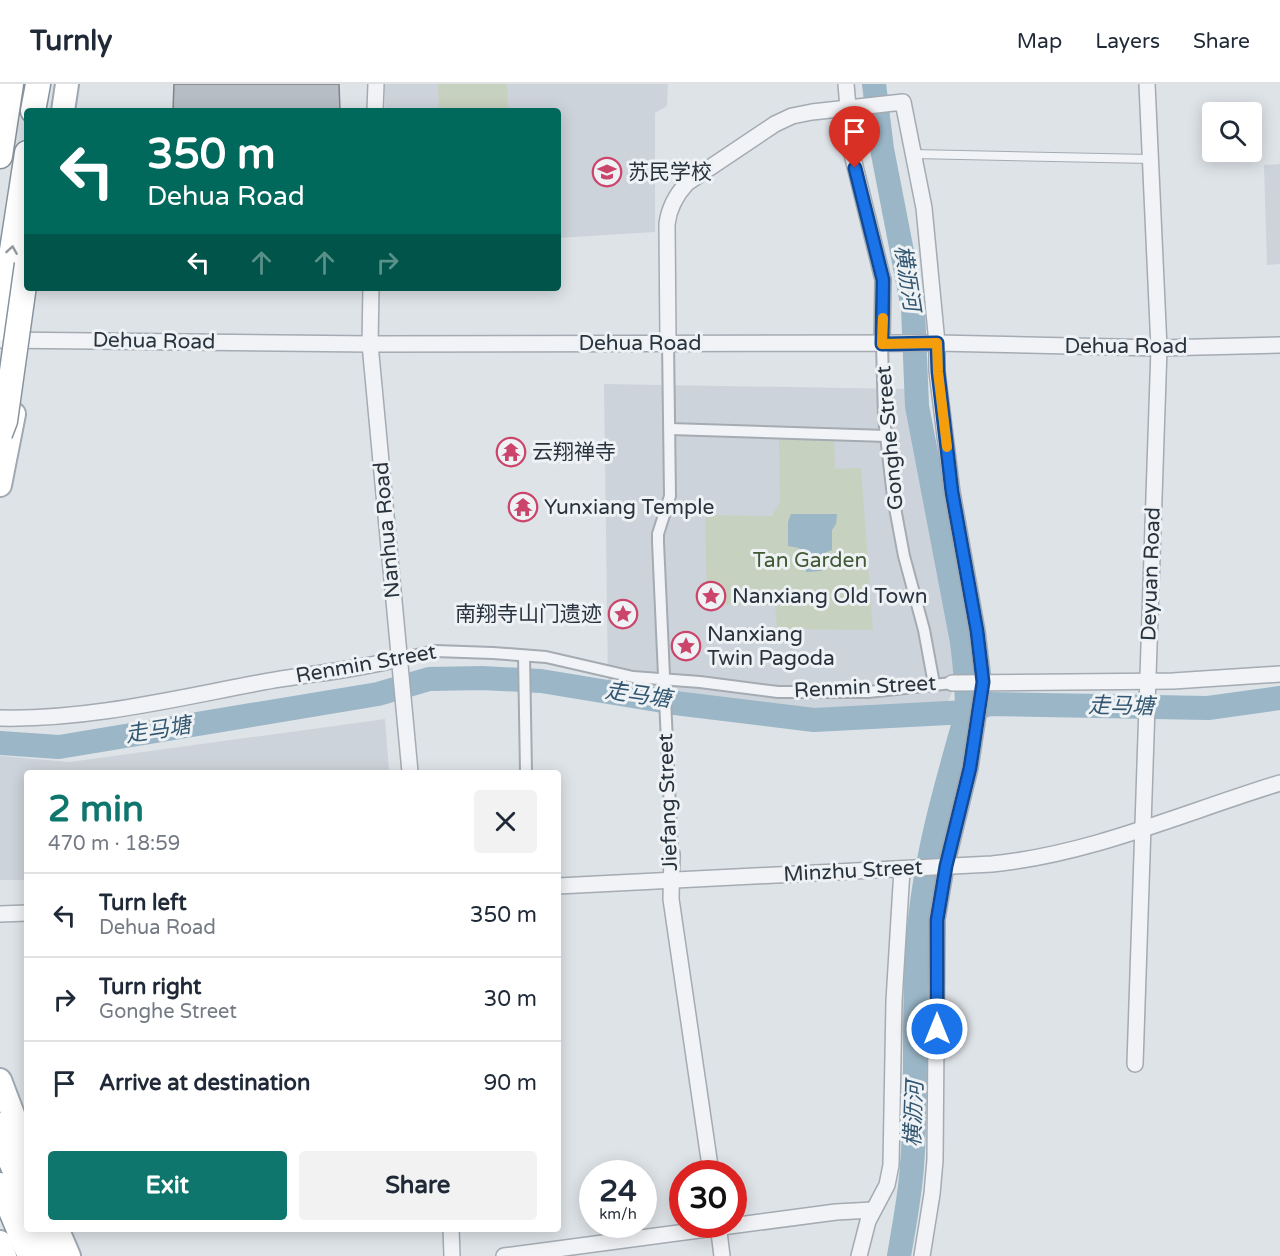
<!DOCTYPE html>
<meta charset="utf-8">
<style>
:root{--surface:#fff;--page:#f2f2f3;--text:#1f2937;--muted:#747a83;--line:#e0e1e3;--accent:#0f766e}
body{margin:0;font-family:"Varela Round","Noto Sans SC",sans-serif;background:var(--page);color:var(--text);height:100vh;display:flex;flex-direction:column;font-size:22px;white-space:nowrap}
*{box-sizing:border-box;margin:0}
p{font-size:20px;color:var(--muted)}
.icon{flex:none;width:33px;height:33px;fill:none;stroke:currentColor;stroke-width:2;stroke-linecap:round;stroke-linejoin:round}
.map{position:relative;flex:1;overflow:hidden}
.details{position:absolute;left:24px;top:686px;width:537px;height:462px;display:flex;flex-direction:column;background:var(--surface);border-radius:6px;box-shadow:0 3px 15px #0003}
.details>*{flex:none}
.hud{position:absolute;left:24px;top:24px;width:537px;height:183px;border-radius:6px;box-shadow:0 3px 15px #0003;background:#00695c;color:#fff;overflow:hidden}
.fabs{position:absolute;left:1202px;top:18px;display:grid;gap:12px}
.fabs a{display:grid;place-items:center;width:60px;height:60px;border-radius:6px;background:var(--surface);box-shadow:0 3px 15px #0003;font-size:30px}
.speed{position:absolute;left:579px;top:1076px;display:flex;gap:12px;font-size:30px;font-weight:700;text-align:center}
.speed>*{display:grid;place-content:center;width:78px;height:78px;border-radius:50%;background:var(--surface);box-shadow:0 3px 15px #0003;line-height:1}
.speed small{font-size:15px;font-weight:400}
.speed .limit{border:9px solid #d22;background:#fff;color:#111}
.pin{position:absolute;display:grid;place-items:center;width:51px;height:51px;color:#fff;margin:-62px -26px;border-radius:50% 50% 50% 0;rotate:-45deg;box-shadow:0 0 6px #0007}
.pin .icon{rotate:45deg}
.me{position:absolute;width:66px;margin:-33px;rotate:0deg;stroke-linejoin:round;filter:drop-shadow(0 0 4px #0008)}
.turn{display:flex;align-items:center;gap:21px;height:126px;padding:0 24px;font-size:27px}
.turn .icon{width:78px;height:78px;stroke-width:2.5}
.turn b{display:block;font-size:42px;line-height:51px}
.lanes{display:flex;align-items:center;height:57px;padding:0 24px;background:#0003;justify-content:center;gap:30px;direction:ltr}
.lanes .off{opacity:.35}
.round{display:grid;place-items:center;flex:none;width:63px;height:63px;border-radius:6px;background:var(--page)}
.overview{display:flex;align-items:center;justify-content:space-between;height:102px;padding:0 24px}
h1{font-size:36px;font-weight:700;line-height:45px;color:var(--accent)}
.button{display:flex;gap:12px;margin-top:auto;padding:12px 24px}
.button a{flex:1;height:69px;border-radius:6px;background:var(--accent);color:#fff;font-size:24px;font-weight:700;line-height:69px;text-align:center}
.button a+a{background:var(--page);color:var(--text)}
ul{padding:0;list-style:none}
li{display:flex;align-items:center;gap:18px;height:84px;padding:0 24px;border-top:2px solid var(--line)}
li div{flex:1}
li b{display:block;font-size:22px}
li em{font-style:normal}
header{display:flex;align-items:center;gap:36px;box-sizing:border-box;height:84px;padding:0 30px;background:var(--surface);border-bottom:2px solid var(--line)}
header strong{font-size:28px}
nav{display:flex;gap:33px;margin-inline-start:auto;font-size:21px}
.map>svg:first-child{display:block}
.built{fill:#cdd3da}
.green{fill:#c7d1c0}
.water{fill:#9ab6c7}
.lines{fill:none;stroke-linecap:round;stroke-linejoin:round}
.river{stroke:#9ab6c7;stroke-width:24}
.building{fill:#b6bdc4;stroke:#7f8489;stroke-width:1.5}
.service-casing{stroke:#a4abb2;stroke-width:10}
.pedestrian-casing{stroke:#a4abb2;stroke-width:14}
.minor-casing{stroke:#a4abb2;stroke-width:18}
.primary-casing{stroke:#9ea9b3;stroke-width:26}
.trunk-casing{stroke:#86939e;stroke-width:27}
.service{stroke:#f1f3f6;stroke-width:8}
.pedestrian{stroke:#f1f3f6;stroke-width:10}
.minor{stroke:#f1f3f6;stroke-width:15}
.primary{stroke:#fff;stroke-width:22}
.trunk{stroke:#fff;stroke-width:24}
.trunk-bridge-casing{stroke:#86939e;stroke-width:27;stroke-linecap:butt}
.trunk-bridge{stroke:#fff;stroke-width:24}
.oneway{stroke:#94999e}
.route-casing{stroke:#114b97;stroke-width:15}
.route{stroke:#1a73e8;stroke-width:10}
.slow{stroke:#f59e0b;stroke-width:10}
.labels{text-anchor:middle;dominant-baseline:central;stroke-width:6;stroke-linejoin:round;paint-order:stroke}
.poi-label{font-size:21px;fill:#28333e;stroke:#eef2f5;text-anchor:start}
.street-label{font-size:21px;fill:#28333e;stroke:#eef2f5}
.park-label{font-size:21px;fill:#415a35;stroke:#eef2f5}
.water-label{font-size:22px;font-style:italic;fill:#335771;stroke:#eef2f5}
</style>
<header>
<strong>Turnly</strong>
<nav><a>Map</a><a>Layers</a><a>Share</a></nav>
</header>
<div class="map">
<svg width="1280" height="1172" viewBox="0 0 1280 1172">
<rect width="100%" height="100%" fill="#dee3e8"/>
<g class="built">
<path d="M 385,0 L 668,0 L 667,22 L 655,29 L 655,148 L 558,154 L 558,27 L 385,27 Z"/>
<path d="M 1280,80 L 1280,180 L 1267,181 L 1264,81 Z"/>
<path d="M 604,300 L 907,305 L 958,592 L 947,621 L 889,641 L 695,616 L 608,601 Z"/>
<path d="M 385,635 L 389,688 L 27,688 L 27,796 L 0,796 L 0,672 L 70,678 Z"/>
</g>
<g class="green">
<path d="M 438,0 L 507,0 L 508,27 L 439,27 Z"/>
<path d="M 779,355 L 834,357 L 835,385 L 861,384 L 873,546 L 777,545 L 775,522 L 707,520 L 705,431 L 772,432 L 780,418 Z"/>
</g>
<path class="water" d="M 791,430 L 837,430 L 836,440 L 832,446 L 832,466 L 824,469 L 826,479 L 821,487 L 806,488 L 806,476 L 799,464 L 788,462 L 788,438 Z"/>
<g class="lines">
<g class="river">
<path d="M 874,0 L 882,65 L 913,224 L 917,322 L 962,558 C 965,582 967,604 967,628 C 945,705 923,780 918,859 C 912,933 918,1008 912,1082 C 910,1112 904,1142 899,1172"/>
<path d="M 0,659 L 59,663 L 378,610 L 429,595 L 482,594 L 541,597 L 675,619 L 814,636 L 967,628 L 989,620 L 1208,624 L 1280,614"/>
</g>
</g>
<path class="building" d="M 174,0 L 339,0 L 340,27 L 173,27 Z"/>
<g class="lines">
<g class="service-casing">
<path id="service" d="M 914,70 L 1151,75"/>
</g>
<g class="pedestrian-casing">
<g id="pedestrian">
<path d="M 668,258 L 670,412 L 658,450 L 658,458 L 672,770"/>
<path d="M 882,260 L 884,334 L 893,413 L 904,472 L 924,546 L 934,600"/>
<path d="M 670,345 L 887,352"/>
<path d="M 524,572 L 526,688"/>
<path d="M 398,575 L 435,567 L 493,569 L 546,573 L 633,593 L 700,598 L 778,608 L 868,608 L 952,599"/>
</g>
</g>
<g class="minor-casing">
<g id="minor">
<path d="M 846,0 L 852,70 L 883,196 L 882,260"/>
<path d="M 375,27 L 376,0"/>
<path d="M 371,204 L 370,260 L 410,688"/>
<path d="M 0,256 L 370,260 L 937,259 L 1159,264 L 1280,261"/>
<path d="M 668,258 L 667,140 C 669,123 676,111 687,99 L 775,40 L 792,32 L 812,28 L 903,18 L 924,124 L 937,259 L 937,287 L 952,408 L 977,547 L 983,598 L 970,684 L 946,782 L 937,835 L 935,1076 L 932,1110 L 922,1172"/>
<path d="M 952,599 L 1173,597 L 1280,590"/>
<path d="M 0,634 C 87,636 173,615 258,599 C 305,590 352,587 398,575"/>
<path d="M 672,770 L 671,815 L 711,1089"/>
<path d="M 558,802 L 992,780 C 1092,770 1185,728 1280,699"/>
<path d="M 0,830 L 27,829"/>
<path d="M 1135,980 L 1159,264 L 1147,0"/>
<path d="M 718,1140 L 722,1172"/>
<path d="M 451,1144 L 452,1172"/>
<path d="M 504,1172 L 836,1128 L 873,1126"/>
<path d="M 859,1172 L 868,1137 L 887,1101 L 891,1081 L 894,917 L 902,785"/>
</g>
</g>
<g class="primary-casing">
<g id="primary">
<path d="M 63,27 L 67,0"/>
<path d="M 0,401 L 14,330"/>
<path d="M 0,996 L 27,1067"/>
<path d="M 57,1144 L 69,1172"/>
<path d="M 0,1158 L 5,1172"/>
</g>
</g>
<g class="trunk-casing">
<g id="trunk">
<path d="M 33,27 L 38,0"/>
<path d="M 0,72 L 11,0"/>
<path d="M 0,244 L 27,69"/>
<path d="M 0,1041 L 8,1071 L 27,1115"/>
<path d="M 0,1101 L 30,1172"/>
<path d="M 40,1144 L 52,1172"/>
</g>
</g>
<use href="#service" class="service"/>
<use href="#pedestrian" class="pedestrian"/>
<use href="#minor" class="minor"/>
<use href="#primary" class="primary"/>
<use href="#trunk" class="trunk"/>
<g class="trunk-bridge-casing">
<path id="trunk-bridge" d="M 0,350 L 5,337 L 27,180"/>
</g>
<use href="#trunk-bridge" class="trunk-bridge"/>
</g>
<defs><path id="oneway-chevron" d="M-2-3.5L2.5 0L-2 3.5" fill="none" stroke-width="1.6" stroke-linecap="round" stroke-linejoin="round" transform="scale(1.5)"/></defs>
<use class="oneway" href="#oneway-chevron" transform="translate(12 166) rotate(-81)"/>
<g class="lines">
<g class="route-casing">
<path id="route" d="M 855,84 L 883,196 L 882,260 L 937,259 L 938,288 L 952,408 L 977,547 L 983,598 L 970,684 L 946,782 L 937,836 L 937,945"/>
</g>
<use href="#route" class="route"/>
<path class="slow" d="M 883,234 L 882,260 L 937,259 L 938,288 L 947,363"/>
</g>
<defs>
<g id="school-ring" transform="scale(1.5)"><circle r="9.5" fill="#eef2f5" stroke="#cb456b" stroke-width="1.5"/><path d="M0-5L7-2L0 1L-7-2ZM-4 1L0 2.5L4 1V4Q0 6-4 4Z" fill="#cb456b"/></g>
<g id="temple-ring" transform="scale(1.5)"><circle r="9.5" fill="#eef2f5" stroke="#cb456b" stroke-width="1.5"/><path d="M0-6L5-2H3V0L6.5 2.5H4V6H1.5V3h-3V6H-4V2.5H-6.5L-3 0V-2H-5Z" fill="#cb456b"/></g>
<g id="sight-ring" transform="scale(1.5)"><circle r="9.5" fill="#eef2f5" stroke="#cb456b" stroke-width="1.5"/><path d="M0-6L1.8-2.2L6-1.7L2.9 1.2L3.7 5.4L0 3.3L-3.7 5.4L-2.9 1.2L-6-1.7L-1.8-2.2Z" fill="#cb456b"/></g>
</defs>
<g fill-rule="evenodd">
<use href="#school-ring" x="607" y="88"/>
<use href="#temple-ring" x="511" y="368"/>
<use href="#temple-ring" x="523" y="423"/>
<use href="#sight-ring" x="711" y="512"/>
<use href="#sight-ring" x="623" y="530"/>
<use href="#sight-ring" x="686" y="562"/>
</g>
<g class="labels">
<g class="poi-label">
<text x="628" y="88">苏民学校</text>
<text x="532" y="368">云翔禅寺</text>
<text x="544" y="423">Yunxiang Temple</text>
<text x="732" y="512">Nanxiang Old Town</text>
<text x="602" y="530" text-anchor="end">南翔寺山门遗迹</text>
<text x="707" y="550">Nanxiang<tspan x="707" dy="24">Twin Pagoda</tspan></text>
</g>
<g class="street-label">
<text transform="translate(154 257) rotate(1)">Dehua Road</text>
<text x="640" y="259">Dehua Road</text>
<text x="1126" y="262">Dehua Road</text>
<text transform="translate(890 354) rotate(-95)">Gonghe Street</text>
<text transform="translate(387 446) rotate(-95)">Nanhua Road</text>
<text transform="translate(1151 490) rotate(-88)">Deyuan Road</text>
<text transform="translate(366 580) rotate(-10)">Renmin Street</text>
<text transform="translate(865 603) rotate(-3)">Renmin Street</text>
<text transform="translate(668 718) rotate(-92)">Jiefang Street</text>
<text transform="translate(853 787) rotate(-3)">Minzhu Street</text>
</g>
<g class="park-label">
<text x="810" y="476">Tan Garden</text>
</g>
<g class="water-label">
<text transform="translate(907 194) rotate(81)">横沥河</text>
<text transform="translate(638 611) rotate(8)">走马塘</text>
<text transform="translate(1121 622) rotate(1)">走马塘</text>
<text transform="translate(158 646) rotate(-9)">走马塘</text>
<text transform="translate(914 1030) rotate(-88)">横沥河</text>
</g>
</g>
</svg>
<div class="fabs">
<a><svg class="icon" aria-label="search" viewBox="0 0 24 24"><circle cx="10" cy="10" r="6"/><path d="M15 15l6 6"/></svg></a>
</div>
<div class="speed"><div>24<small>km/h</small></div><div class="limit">30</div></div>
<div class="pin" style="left:855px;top:84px;background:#d93025"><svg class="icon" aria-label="arrive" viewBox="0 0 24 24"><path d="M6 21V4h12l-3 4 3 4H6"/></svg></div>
<svg class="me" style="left:937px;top:945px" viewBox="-20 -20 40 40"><circle r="17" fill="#1a73e8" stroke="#fff" stroke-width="3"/><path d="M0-11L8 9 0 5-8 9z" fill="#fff"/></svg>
<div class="hud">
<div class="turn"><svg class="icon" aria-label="left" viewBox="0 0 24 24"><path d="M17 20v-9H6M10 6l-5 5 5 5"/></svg><div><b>350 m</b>Dehua Road</div></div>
<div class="lanes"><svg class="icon" aria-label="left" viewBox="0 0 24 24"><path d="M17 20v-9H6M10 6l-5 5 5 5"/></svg><svg class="icon off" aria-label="ahead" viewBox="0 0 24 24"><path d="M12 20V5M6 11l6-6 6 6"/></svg><svg class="icon off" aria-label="ahead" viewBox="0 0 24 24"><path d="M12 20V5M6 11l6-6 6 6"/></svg><svg class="icon off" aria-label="right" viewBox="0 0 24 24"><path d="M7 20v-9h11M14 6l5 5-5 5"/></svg></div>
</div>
<section class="details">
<div class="overview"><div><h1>2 min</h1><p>470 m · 18:59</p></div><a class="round"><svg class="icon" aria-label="close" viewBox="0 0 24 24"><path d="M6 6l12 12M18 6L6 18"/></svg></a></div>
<ul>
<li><svg class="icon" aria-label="left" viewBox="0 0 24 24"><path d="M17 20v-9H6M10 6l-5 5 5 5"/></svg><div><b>Turn left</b><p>Dehua Road</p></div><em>350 m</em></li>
<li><svg class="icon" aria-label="right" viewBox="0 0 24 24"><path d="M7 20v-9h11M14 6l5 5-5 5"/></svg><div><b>Turn right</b><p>Gonghe Street</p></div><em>30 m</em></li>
<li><svg class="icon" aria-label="arrive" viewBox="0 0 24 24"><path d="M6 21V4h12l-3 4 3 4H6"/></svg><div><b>Arrive at destination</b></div><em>90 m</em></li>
</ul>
<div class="button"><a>Exit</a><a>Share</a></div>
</section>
</div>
